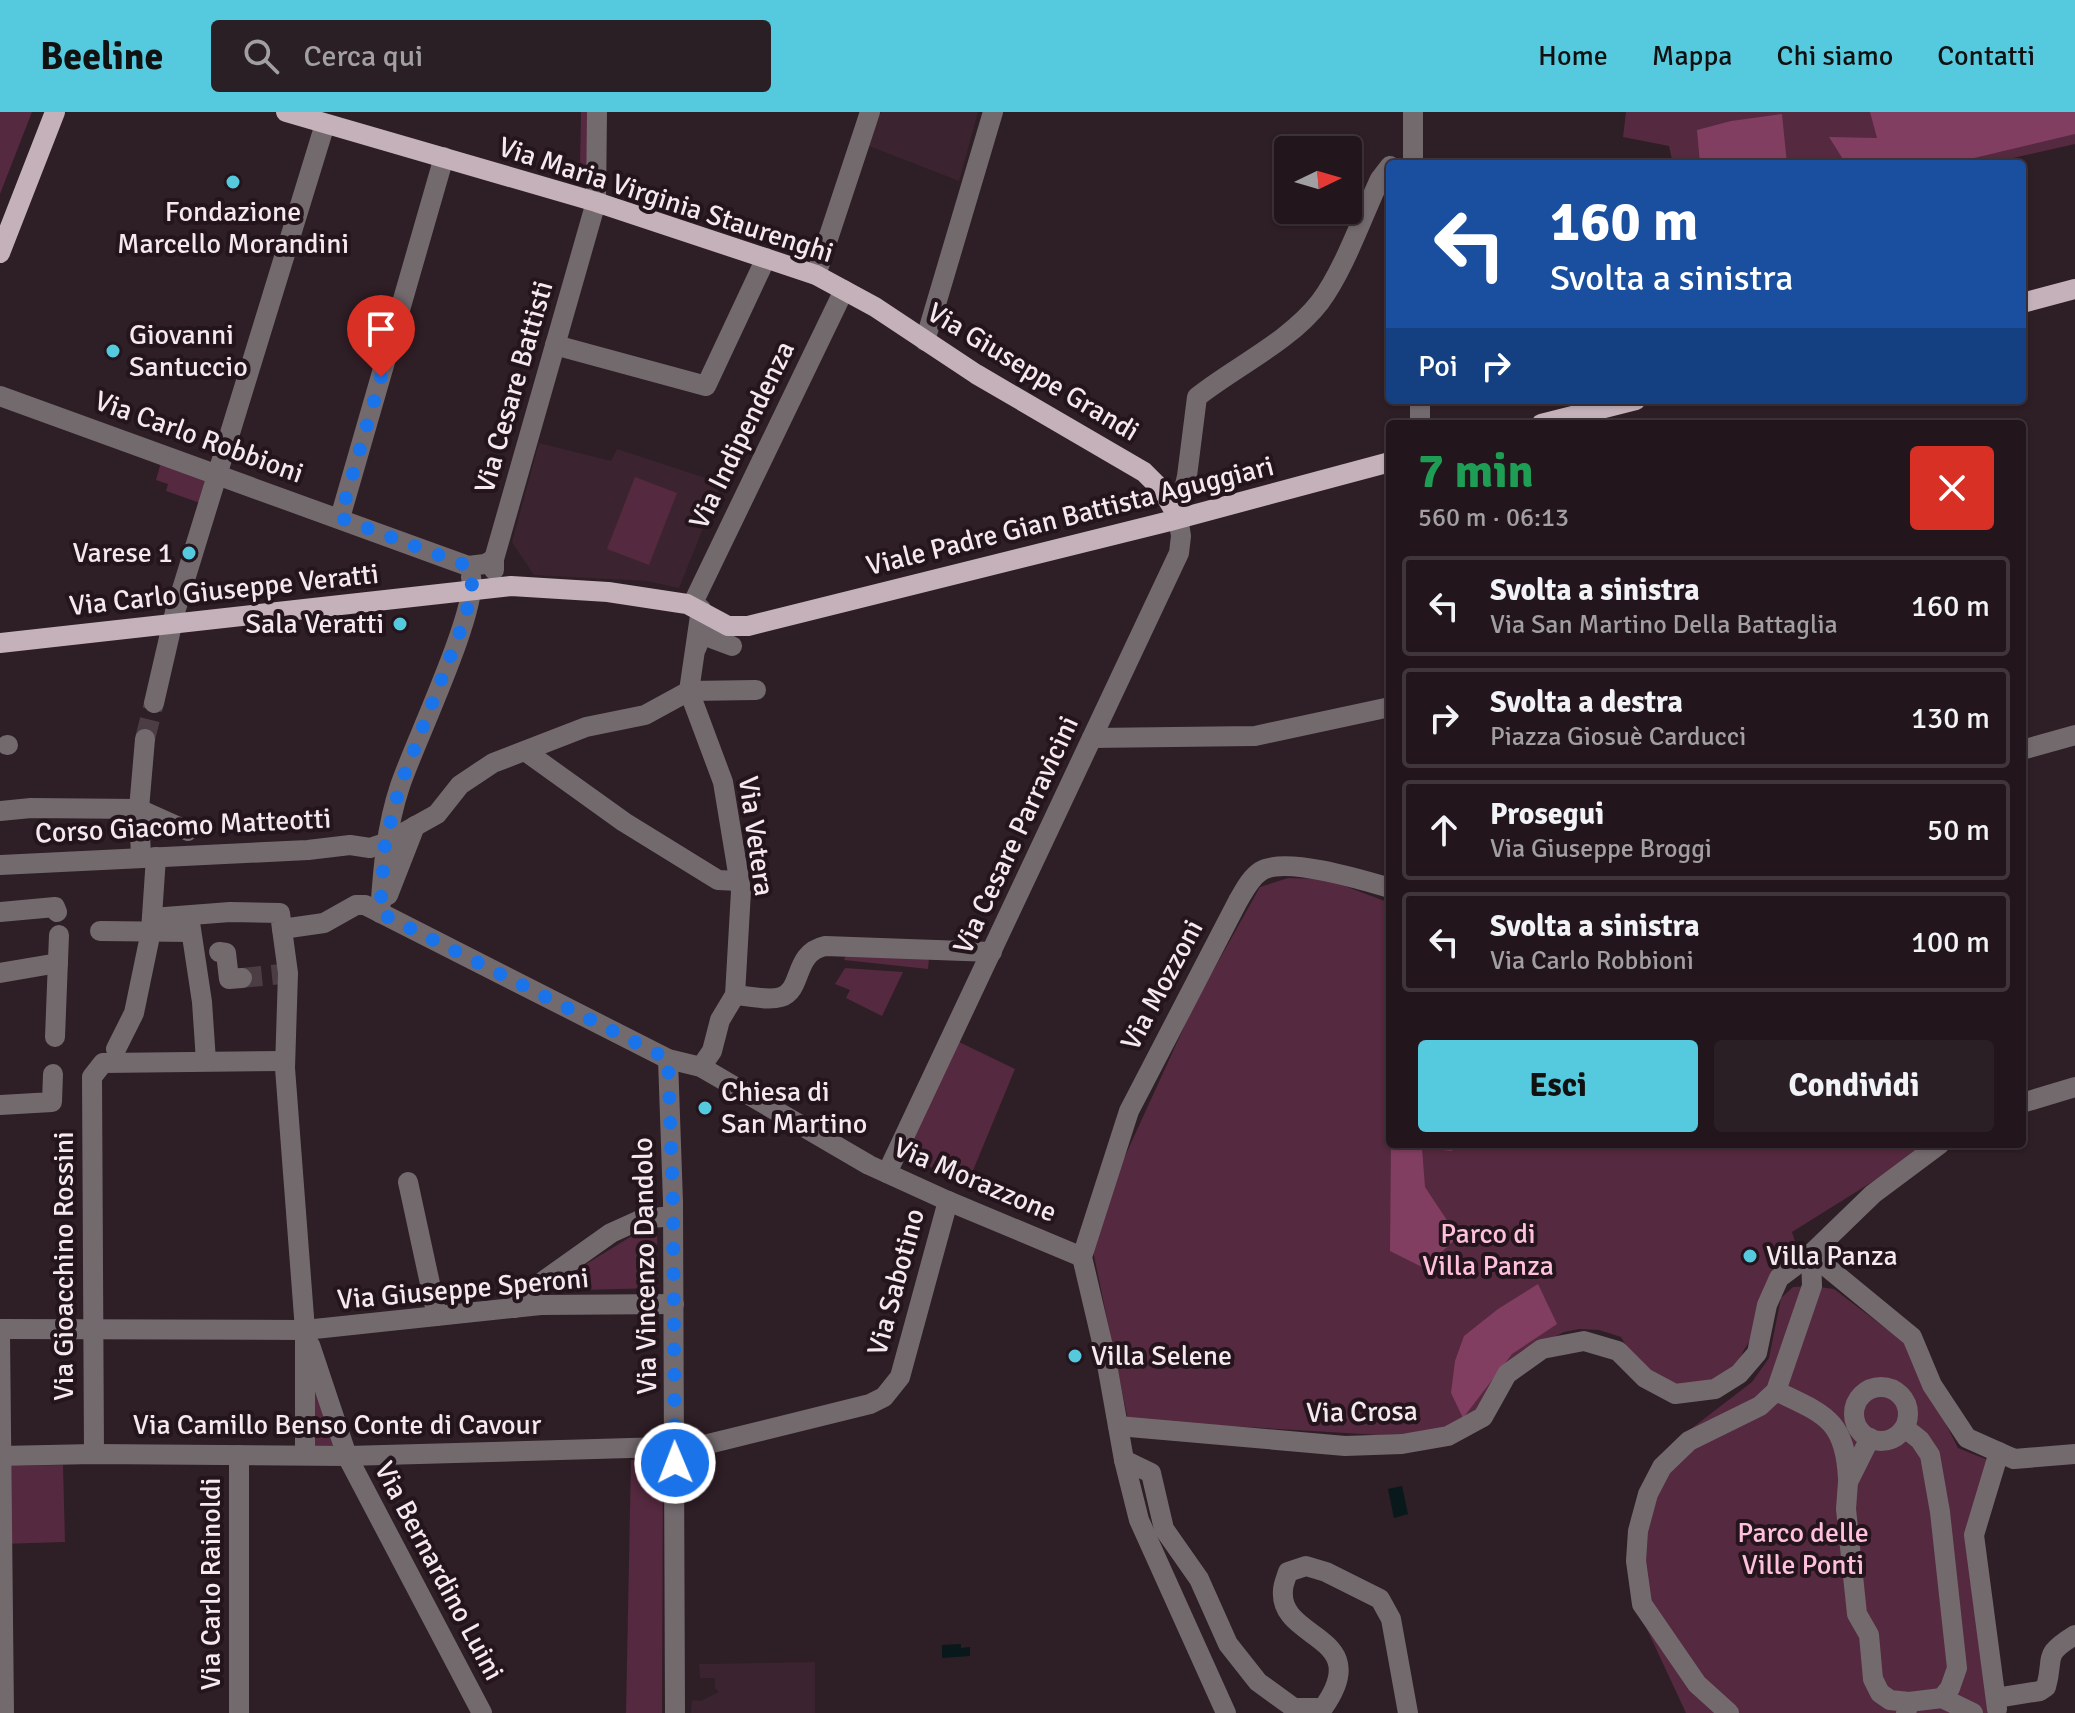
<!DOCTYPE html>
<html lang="it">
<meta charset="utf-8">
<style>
:root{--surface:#22161c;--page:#2a1f25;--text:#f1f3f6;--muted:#a29fa3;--line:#3f353b;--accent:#55cade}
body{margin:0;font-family:Signika,sans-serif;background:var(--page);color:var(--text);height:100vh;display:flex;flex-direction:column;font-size:30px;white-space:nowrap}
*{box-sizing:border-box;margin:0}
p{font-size:26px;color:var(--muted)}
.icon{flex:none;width:44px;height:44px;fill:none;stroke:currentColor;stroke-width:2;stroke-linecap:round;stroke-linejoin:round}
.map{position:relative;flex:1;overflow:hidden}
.drawer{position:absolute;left:1386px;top:308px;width:640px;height:728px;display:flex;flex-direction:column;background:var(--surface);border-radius:8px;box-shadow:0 2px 6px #0004,0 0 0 2px var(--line)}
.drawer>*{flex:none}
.guide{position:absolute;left:1386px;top:48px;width:640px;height:244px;border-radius:8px;box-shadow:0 2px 6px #0004,0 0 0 2px var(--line);background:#1a4fa0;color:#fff;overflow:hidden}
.needle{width:52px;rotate:85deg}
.controls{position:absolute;left:1274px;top:24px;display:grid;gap:16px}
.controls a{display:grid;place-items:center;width:88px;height:88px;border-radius:8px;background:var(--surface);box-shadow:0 2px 6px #0004,0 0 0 2px var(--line);font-size:40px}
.pin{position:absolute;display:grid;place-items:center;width:68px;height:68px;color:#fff;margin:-82px -34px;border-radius:50% 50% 50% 0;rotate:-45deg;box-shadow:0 0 8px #0007}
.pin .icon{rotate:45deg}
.me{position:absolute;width:88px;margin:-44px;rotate:359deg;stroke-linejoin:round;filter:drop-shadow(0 0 6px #0008)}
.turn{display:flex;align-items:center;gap:28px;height:168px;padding:0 32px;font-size:36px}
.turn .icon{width:104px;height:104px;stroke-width:2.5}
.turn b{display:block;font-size:56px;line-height:68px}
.then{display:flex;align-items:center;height:76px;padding:0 32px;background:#0003;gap:16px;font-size:30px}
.round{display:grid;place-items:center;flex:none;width:84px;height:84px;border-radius:8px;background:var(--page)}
.headline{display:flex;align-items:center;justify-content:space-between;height:136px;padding:0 32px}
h1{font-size:48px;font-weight:700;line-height:60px;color:#1e9e55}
.button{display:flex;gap:16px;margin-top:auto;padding:16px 32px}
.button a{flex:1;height:92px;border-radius:8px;background:var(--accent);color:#111;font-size:32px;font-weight:700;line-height:92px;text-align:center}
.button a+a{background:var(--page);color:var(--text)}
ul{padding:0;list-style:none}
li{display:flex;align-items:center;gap:24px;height:100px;margin:0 16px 12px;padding:0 16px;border:4px solid var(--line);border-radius:8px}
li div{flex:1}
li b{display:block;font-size:30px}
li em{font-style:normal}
header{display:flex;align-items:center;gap:48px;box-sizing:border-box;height:112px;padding:0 40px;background:var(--accent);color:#111}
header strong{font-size:38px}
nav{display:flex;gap:44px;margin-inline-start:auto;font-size:28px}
.search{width:560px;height:72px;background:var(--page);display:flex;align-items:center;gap:20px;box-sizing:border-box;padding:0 28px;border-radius:8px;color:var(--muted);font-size:30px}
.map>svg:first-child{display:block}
.built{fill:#3b242f}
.green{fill:#55293f}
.forest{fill:#823e61}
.water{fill:#09181a}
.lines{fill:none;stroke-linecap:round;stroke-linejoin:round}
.minor-tunnel{stroke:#4c3c43;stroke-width:20;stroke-dasharray:20 10;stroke-linecap:butt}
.minor{stroke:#736a6e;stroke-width:20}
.major{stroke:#c4b1b9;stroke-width:20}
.route{stroke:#1a73e8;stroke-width:14;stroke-dasharray:0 25.2}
.poi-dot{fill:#55cade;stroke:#24141c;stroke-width:3}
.labels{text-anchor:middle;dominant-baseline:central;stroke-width:8;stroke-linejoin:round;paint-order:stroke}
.street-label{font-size:28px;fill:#f4e9ee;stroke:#24141c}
.poi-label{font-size:28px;fill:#f4e9ee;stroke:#24141c;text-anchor:start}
.park-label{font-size:28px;fill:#fec0dc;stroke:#24141c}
</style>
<header>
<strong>Beeline</strong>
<div class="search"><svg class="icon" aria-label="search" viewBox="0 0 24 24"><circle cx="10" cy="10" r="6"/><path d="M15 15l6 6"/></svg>Cerca qui</div>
<nav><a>Home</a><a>Mappa</a><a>Chi siamo</a><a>Contatti</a></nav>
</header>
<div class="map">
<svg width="2075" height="1601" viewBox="0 0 2075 1601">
<rect width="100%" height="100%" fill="#2e1e25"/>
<g class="built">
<path d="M 881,0 L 978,0 L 959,69 L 869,34 Z"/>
<path d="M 539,331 L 611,349 L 617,337 L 721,371 L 679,476 L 647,469 L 534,463 L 512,430 Z"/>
<path d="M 815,1550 L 815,1601 L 691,1601 L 692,1588 L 701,1589 L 719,1580 L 715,1576 L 715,1566 L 700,1566 L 699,1552 Z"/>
</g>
<g class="green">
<path d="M 0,0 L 32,0 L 0,82 Z"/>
<path d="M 581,0 L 593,0 L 592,58 L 580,55 Z"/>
<path d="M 1626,0 L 2075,0 L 2075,32 L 1986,52 L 1673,52 L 1669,34 L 1623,25 Z"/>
<path d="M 162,347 L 211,364 L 203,392 L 166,379 L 168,372 L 156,368 Z"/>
<path d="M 635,365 L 677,381 L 649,453 L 607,437 Z"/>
<path d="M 1288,766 L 1326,767 L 1390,791 L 1390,1032 L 1933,1032 L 1792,1120 L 1801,1148 L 1744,1238 L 1735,1258 L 1719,1269 L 1677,1273 L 1645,1266 L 1621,1225 L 1599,1218 L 1579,1217 L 1564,1220 L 1518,1244 L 1469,1310 L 1442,1320 L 1379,1323 L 1128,1308 L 1093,1139 L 1110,1077 L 1195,891 L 1260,775 Z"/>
<path d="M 848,838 L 929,847 L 928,857 L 844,848 Z"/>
<path d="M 845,856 L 903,860 L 882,904 L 846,886 L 850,878 L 835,872 Z"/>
<path d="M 957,929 L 1015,957 L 967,1073 L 904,1042 Z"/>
<path d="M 657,1118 L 658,1176 L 542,1179 L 640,1119 Z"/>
<path d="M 1812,1174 L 1834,1177 L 1905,1231 L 1958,1336 L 1988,1348 L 1968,1425 L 1991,1601 L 1686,1601 L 1638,1498 L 1638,1397 L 1679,1326 L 1752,1270 L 1769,1246 L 1781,1186 L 1793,1175 Z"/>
<path d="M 308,1235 L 344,1331 L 325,1338 L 308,1338 Z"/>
<path d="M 631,1348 L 663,1348 L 662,1601 L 626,1601 Z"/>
<path d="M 63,1353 L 65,1430 L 1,1432 L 0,1354 Z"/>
</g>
<g class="forest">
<path d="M 1870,0 L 2075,0 L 2075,22 L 1949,52 L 1846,52 L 1829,25 L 1877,26 Z"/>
<path d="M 1782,2 L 1787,52 L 1700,52 L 1697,18 L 1731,9 Z"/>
<path d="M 1391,1032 L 1452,1032 L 1452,1039 L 1422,1036 L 1425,1075 L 1458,1125 L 1424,1156 L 1390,1139 Z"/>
<path d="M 1538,1172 L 1557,1212 L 1512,1242 L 1463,1306 L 1451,1281 L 1455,1249 L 1464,1224 L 1498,1197 Z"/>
</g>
<g class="water">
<path d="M 1402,1374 L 1408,1402 L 1394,1406 L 1388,1377 Z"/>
<path d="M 961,1532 L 961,1536 L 970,1535 L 970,1544 L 942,1546 L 942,1533 Z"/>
</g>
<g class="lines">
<g class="minor-tunnel">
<path d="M 145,627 L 154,591"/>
<path d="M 242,866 L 281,862"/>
</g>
<g class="minor">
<path d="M 1413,0 L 1413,52"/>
<path d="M 816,163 L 870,0"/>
<path d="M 925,229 L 993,0"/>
<path d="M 555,233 L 706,274 L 766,146"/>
<path d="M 0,284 L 468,454 L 485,452 L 494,447"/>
<path d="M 1420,288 L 1420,312"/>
<path d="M 340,406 L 444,45"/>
<path d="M 494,458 L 494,447 L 596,90 L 597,0"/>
<path d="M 692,493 L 844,178"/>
<path d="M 697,535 L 700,522 L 732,534"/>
<path d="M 154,591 L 175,500 L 325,12"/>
<path d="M 1092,626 L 1255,624 L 1390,595"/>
<path d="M 7,633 L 8,633"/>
<path d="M 2022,638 L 2075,623"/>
<path d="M 525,639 L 624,710 L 718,768 L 739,769"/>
<path d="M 0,699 L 31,696 L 139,697 L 188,719"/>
<path d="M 141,745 L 139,697 L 145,627"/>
<path d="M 0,753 L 308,738 L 350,733 L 370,736 L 385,731 L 437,702 L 460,673 L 493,651 L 586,615 L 645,603 L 689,579 L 756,578"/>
<path d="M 388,783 L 415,714"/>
<path d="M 0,800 L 55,795 L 57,800"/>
<path d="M 380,801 C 383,757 386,716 400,674 C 413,634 479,497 471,465"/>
<path d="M 189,804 L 202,890 L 206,949"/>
<path d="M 152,806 L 230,800 L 280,801 L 282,817 L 324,811 L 356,793 L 365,793 L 668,947 L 701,955 L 869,1053 L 948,1089 L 1082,1145"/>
<path d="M 282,817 L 288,861 L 285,956 L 305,1218 L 305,1342"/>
<path d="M 100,819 L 191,820"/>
<path d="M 219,840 L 226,841 L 229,867 L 242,866"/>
<path d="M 0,861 L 58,851"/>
<path d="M 735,883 C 748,884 768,889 781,885 C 803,878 793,841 825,834 L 992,840"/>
<path d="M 55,925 L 59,823"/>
<path d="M 116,937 L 134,901 L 151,819 L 156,745"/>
<path d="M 668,947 L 673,1090 L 675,1601"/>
<path d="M 701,955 L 712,939 L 720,908 L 735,883 L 741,779 L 723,670 L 689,579 L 701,497"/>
<path d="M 2022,991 L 2075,975"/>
<path d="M 0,993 L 52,990 L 53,962"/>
<path d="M 887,1061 L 1179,441 L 1181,424 L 1178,405 L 1187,364 L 1197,285 C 1236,254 1289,230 1320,190 C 1344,158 1363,103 1380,67 L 1390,54"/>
<path d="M 408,1070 L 437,1204"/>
<path d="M 1811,1142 L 1912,1225 L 1932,1273 L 1967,1326 L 2014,1347 L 2075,1342"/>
<path d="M 515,1196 L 525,1182 L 611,1121 L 642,1107 L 673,1104"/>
<path d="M 0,1217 L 305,1218 L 541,1193 L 674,1192"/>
<path d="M 0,1222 L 4,1601"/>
<path d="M 310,1233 L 347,1344 L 482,1601"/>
<circle cx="1881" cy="1302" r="27"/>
<path d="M 1776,1279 C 1824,1302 1845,1307 1848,1366"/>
<path d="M 1118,1314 L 1345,1334 L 1402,1332 L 1448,1324 L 1483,1305 L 1507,1262 L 1542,1237 L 1584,1229 L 1618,1239 L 1645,1266 L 1675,1282 L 1715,1277 L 1739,1262 L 1757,1241 L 1767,1193 L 1779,1166 L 1811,1142 L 1873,1082 L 1940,1032"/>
<path d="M 1905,1316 L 1920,1328 L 1930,1343 L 1940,1400 L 1957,1556 L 1950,1576 L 1942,1586"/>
<path d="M 1870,1326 L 1848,1370 L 1846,1397 L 1857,1502 L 1869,1523 L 1873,1567 L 1880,1581 L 1890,1588 L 1909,1590 L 1906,1601"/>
<path d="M 94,1342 L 92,965 L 103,951 L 284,949"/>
<path d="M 239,1343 L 239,1601"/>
<path d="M 0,1344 L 94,1342 L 347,1344 L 700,1334 L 870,1292 L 884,1285 L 900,1265 L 948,1089"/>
<path d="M 1124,1348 L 1151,1361 L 1164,1417 L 1199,1467 L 1228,1532 L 1258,1570 L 1294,1596 L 1323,1596 C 1376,1522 1278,1529 1283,1478 C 1283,1473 1286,1466 1288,1460 L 1306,1454 L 1326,1460 L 1380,1487 L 1391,1507 L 1408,1601"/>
<path d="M 1996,1586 L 2040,1579 L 2046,1575 C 2055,1544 2041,1544 2075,1523"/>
<path d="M 1909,1590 L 1942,1586 L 1973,1601"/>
<path d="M 1997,1597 L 1974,1423 L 1999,1340"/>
<path d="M 1226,1601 L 1139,1408 L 1124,1348 L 1106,1247 L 1082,1145 L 1129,999 L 1238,789 C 1244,779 1250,766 1261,759 C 1285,744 1363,768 1390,776"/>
<path d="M 1729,1601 L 1697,1572 L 1642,1492 L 1636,1449 L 1638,1419 L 1648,1382 L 1662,1355 L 1689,1329 L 1760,1294 L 1776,1279 L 1812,1174 L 1811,1142"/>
</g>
<g class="major">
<path d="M 286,0 L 596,90 L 816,163 L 875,195 L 976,262 L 1144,360 L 1162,378 L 1178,405"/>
<path d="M 0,141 L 55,0"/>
<path d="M 2022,191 L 2075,177"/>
<path d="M 1541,312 L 1636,288"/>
<path d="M 0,531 L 511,474 L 608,480 L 687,492 L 728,514 L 748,514 L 1170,409 L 1390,350"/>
</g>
</g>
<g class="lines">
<path class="route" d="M 381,265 L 340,406 L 468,454 L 473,478 L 461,517 L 400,674 L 385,731 L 380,801 L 668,947 L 673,1090 L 675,1351"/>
</g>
<g class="poi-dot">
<circle cx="233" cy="70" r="8"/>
<circle cx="113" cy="239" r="8"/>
<circle cx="189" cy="441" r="8"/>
<circle cx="400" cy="512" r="8"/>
<circle cx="705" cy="996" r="8"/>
<circle cx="1750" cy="1144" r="8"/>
<circle cx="1075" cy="1244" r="8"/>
</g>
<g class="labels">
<g class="street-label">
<text transform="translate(666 88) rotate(18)">Via Maria Virginia Staurenghi</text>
<text transform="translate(1033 260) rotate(31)">Via Giuseppe Grandi</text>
<text transform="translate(514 275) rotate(-74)">Via Cesare Battisti</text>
<text transform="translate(742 323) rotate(-64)">Via Indipendenza</text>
<text transform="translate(199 325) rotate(20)">Via Carlo Robbioni</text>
<text transform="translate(1070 404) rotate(-14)">Viale Padre Gian Battista Aguggiari</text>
<text transform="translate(224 478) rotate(-6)">Via Carlo Giuseppe Veratti</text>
<text transform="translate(183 714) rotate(-3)">Corso Giacomo Matteotti</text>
<text transform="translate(1016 723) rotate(-65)">Via Cesare Parravicini</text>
<text transform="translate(756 724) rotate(82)">Via Vetera</text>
<text transform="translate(1162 873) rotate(-62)">Via Mozzoni</text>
<text transform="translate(975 1068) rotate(23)">Via Morazzone</text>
<text transform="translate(64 1154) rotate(-90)">Via Gioacchino Rossini</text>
<text transform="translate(645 1154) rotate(-91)">Via Vincenzo Dandolo</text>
<text transform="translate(896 1170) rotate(-75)">Via Sabotino</text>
<text transform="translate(463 1177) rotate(-5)">Via Giuseppe Speroni</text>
<text transform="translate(1362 1300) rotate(-1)">Via Crosa</text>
<text x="337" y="1313">Via Camillo Benso Conte di Cavour</text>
<text transform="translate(439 1459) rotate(62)">Via Bernardino Luini</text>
<text transform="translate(211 1472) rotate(-90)">Via Carlo Rainoldi</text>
</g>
<g class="poi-label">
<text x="233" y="100" text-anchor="middle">Fondazione<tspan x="233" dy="32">Marcello Morandini</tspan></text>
<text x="129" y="223">Giovanni<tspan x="129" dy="32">Santuccio</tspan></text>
<text x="173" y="441" text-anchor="end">Varese 1</text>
<text x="384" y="512" text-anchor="end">Sala Veratti</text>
<text x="721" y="980">Chiesa di<tspan x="721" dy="32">San Martino</tspan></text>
<text x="1766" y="1144">Villa Panza</text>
<text x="1091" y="1244">Villa Selene</text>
</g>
<g class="park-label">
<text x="1488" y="1122">Parco di<tspan x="1488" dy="32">Villa Panza</tspan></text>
<text x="1803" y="1421">Parco delle<tspan x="1803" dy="32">Ville Ponti</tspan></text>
</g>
</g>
</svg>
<div class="controls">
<a><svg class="needle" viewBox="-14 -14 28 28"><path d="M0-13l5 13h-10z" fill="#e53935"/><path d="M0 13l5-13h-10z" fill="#a29fa3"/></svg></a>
</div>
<div class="pin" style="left:381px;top:265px;background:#d93025"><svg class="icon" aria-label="arrive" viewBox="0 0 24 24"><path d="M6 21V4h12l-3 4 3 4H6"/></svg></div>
<svg class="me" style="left:675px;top:1351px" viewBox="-20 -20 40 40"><circle r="17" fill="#1a73e8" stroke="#fff" stroke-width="3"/><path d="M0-11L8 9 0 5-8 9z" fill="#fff"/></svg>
<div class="guide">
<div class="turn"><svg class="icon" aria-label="left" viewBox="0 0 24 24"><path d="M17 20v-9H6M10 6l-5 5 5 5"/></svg><div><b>160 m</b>Svolta a sinistra</div></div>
<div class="then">Poi<svg class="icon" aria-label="right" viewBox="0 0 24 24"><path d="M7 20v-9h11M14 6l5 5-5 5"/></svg></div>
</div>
<section class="drawer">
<div class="headline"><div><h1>7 min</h1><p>560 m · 06:13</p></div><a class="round" style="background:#d93025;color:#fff"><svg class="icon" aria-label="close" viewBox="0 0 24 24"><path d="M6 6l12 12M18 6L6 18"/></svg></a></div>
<ul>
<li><svg class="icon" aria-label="left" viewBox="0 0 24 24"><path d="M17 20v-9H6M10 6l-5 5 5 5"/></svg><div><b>Svolta a sinistra</b><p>Via San Martino Della Battaglia</p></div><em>160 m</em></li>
<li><svg class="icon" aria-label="right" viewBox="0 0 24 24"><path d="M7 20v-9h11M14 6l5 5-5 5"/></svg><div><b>Svolta a destra</b><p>Piazza Giosuè Carducci</p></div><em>130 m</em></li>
<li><svg class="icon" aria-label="ahead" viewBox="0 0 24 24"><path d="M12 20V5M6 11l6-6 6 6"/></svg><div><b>Prosegui</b><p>Via Giuseppe Broggi</p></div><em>50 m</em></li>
<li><svg class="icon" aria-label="left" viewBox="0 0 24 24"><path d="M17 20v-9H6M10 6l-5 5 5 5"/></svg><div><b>Svolta a sinistra</b><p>Via Carlo Robbioni</p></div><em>100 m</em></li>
</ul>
<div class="button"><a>Esci</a><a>Condividi</a></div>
</section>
</div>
